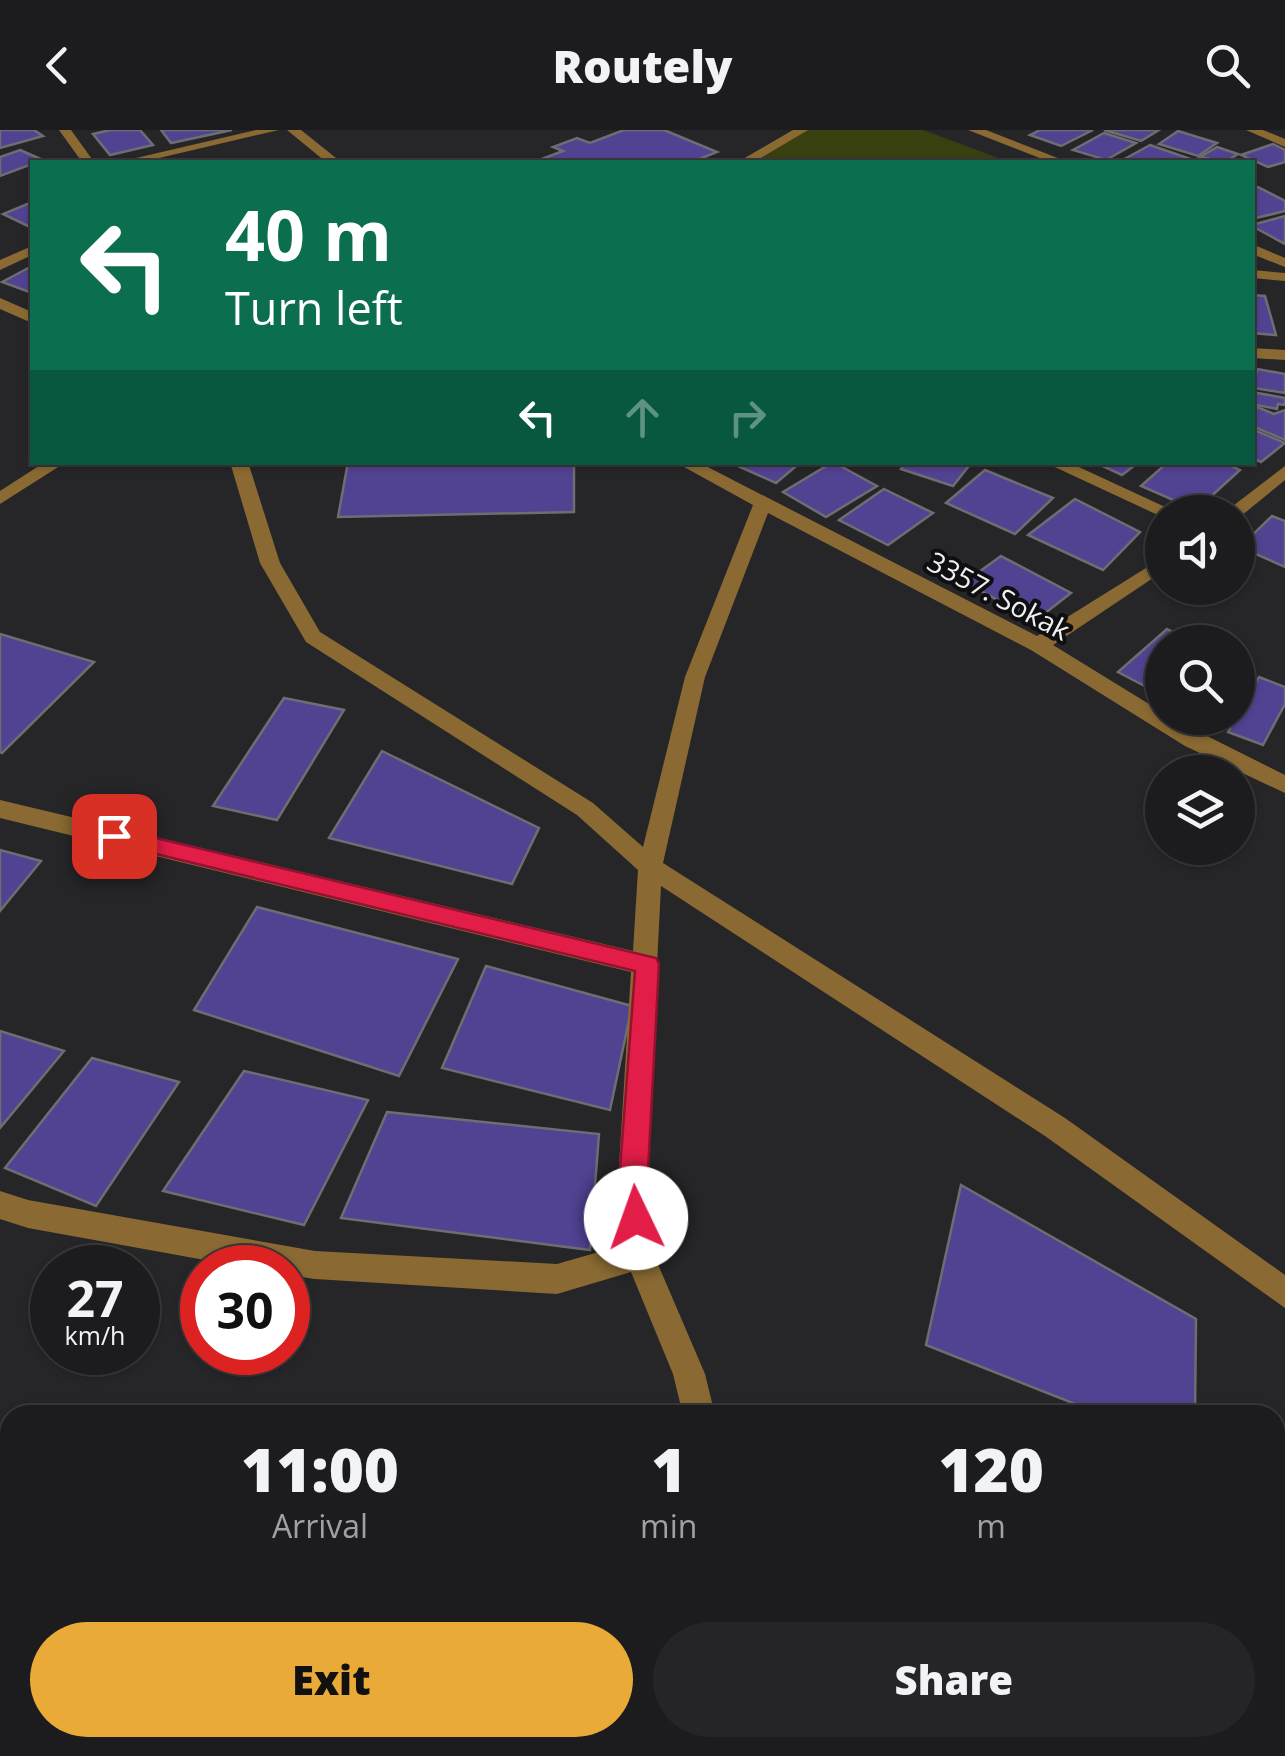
<!DOCTYPE html>
<style>
:root{--surface:#1c1c1f;--page:#252528;--text:#f1f3f6;--muted:#a0a1a4;--line:#3a3a3d;--accent:#e9aa38}
body{margin:0;font-family:"Open Sans",sans-serif;background:var(--page);color:var(--text);height:100vh;display:flex;flex-direction:column;font-size:38px;white-space:nowrap}
*{box-sizing:border-box;margin:0}
p{font-size:32px;color:var(--muted)}
.icon{flex:none;width:55px;height:55px;fill:none;stroke:currentColor;stroke-width:2;stroke-linecap:round;stroke-linejoin:round}
.map{position:relative;flex:1;overflow:hidden}
.side{position:absolute;left:0px;top:1275px;width:1285px;height:352px;display:flex;flex-direction:column;background:var(--surface);border-radius:30px 30px 0 0;box-shadow:0 2px 8px #0004,0 0 0 2px var(--line)}
.side>*{flex:none}
.banner{position:absolute;left:30px;top:30px;width:1225px;height:305px;border-radius:0px;box-shadow:0 2px 8px #0004,0 0 0 2px var(--line);background:#0b6e4f;color:#fff;overflow:hidden}
.fabs{position:absolute;left:1145px;top:365px;display:grid;gap:20px}
.fabs a{display:grid;place-items:center;width:110px;height:110px;border-radius:50%;background:var(--surface);box-shadow:0 2px 8px #0004,0 0 0 2px var(--line);font-size:50px}
.speed{position:absolute;left:30px;top:1115px;display:flex;gap:20px;font-size:50px;font-weight:700;text-align:center}
.speed>*{display:grid;place-content:center;width:130px;height:130px;border-radius:50%;background:var(--surface);box-shadow:0 2px 8px #0004,0 0 0 2px var(--line);line-height:1}
.speed small{font-size:25px;font-weight:400}
.speed .limit{border:15px solid #d22;background:#fff;color:#111}
.pin{position:absolute;display:grid;place-items:center;width:85px;height:85px;color:#fff;margin:-42px;border-radius:20px;box-shadow:0 5px 15px #0006}
.me{position:absolute;width:110px;margin:-55px;rotate:357deg;stroke-linejoin:round;filter:drop-shadow(0 0 8px #0008)}
.turn{display:flex;align-items:center;gap:35px;height:210px;padding:0 30px;font-size:45px}
.turn .icon{width:130px;height:130px;stroke-width:2.5}
.turn b{display:block;font-size:70px;line-height:85px}
.lanes{display:flex;align-items:center;height:95px;padding:0 30px;background:#0003;justify-content:center;gap:50px;direction:ltr}
.lanes .off{opacity:.35}
.eta{display:flex;justify-content:space-evenly;align-items:center;height:170px;text-align:center}
.eta b{font-size:60px;font-weight:800;line-height:70px}
.cta{display:flex;gap:20px;margin-top:auto;padding:20px 30px}
.cta a{flex:1;height:115px;border-radius:60px;background:var(--accent);color:#111;font-size:40px;font-weight:800;line-height:115px;text-align:center}
.cta a+a{background:var(--page);color:var(--text)}
header{display:flex;justify-content:space-between;align-items:center;height:130px;padding:0 30px;background:var(--surface);font-size:45px;font-weight:800}
.map>svg:first-child{display:block}
.green{fill:#394010}
.building{fill:#524292;stroke:#6e6d71;stroke-width:2.5}
.lines{fill:none;stroke-linecap:round;stroke-linejoin:round}
.minor{fill:#8a6a32;fill-rule:evenodd}
.route{fill:#e11d48;stroke:#92132f;stroke-width:2.5}
.labels{text-anchor:middle;dominant-baseline:central;stroke-width:8;stroke-linejoin:round;paint-order:stroke}
.street-label{font-size:28px;fill:#efeff1;stroke:#0f0f11}
</style>
<header><svg class="icon" aria-label="back" viewBox="0 0 24 24"><path d="M15 5l-7 7 7 7"/></svg>Routely<svg class="icon" aria-label="search" viewBox="0 0 24 24"><circle cx="10" cy="10" r="6"/><path d="M15 15l6 6"/></svg></header>
<div class="map">
<svg width="1285" height="1626" viewBox="0 0 1285 1626">
<rect width="100%" height="100%" fill="#262629"/>
<path class="green" d="M 804,0 L 923,0 L 1009,32 L 751,32 Z"/>
<g class="building">
<path d="M 0,0 L 34,0 L 43,6 L 0,18 Z"/>
<path d="M 110,0 L 140,0 L 153,15 L 110,25 L 93,4 Z"/>
<path d="M 161,0 L 232,0 L 171,13 Z"/>
<path d="M 624,0 L 664,0 L 717,22 L 692,32 L 534,32 L 563,21 L 553,17 L 577,8 L 590,13 Z"/>
<path d="M 1040,0 L 1093,0 L 1061,16 L 1030,5 Z"/>
<path d="M 1104,0 L 1159,0 L 1141,11 Z"/>
<path d="M 1178,1 L 1217,13 L 1198,26 L 1159,14 Z"/>
<path d="M 1104,3 L 1136,13 L 1106,30 L 1073,20 Z"/>
<path d="M 1273,14 L 1285,20 L 1285,32 L 1268,37 L 1241,25 Z"/>
<path d="M 1150,15 L 1199,32 L 1119,32 Z"/>
<path d="M 1217,17 L 1238,24 L 1225,32 L 1200,27 Z"/>
<path d="M 20,20 L 43,30 L 0,46 L 0,27 Z"/>
<path d="M 1258,57 L 1285,71 L 1285,81 L 1252,89 L 1252,58 Z"/>
<path d="M 32,72 L 32,98 L 3,84 Z"/>
<path d="M 1285,86 L 1285,114 L 1252,96 L 1252,95 Z"/>
<path d="M 32,136 L 32,163 L 2,152 Z"/>
<path d="M 1252,165 L 1265,166 L 1276,205 L 1252,203 Z"/>
<path d="M 1257,239 L 1285,244 L 1285,263 L 1254,258 Z"/>
<path d="M 1252,262 L 1285,268 L 1285,275 L 1278,274 L 1277,279 L 1252,274 Z"/>
<path d="M 1257,277 L 1274,284 L 1285,280 L 1285,310 L 1252,296 Z"/>
<path d="M 1252,299 L 1285,313 L 1261,332 L 1252,328 Z"/>
<path d="M 348,332 L 574,332 L 574,382 L 338,387 Z"/>
<path d="M 729,332 L 801,332 L 776,353 Z"/>
<path d="M 833,332 L 877,356 L 826,387 L 783,362 Z"/>
<path d="M 906,332 L 972,332 L 953,356 L 901,339 Z"/>
<path d="M 1094,332 L 1139,332 L 1122,345 Z"/>
<path d="M 1168,332 L 1223,332 L 1240,340 L 1196,380 L 1141,356 Z"/>
<path d="M 985,340 L 1053,368 L 1015,404 L 946,373 Z"/>
<path d="M 884,359 L 933,383 L 888,415 L 839,390 Z"/>
<path d="M 1075,369 L 1140,402 L 1103,440 L 1028,405 Z"/>
<path d="M 1272,386 L 1285,391 L 1285,437 L 1240,417 Z"/>
<path d="M 1001,426 L 1071,463 L 1035,491 L 965,452 Z"/>
<path d="M 1167,499 L 1193,512 L 1162,512 L 1162,556 L 1156,562 L 1118,542 Z"/>
<path d="M 0,504 L 94,532 L 2,623 L 0,622 Z"/>
<path d="M 1259,547 L 1285,557 L 1285,574 L 1263,615 L 1228,602 Z"/>
<path d="M 284,568 L 344,580 L 277,690 L 213,676 Z"/>
<path d="M 382,621 L 539,698 L 512,754 L 329,708 Z"/>
<path d="M 0,720 L 41,731 L 0,781 Z"/>
<path d="M 257,777 L 458,829 L 399,946 L 194,880 Z"/>
<path d="M 486,836 L 632,876 L 610,980 L 442,938 Z"/>
<path d="M 0,901 L 64,921 L 0,998 Z"/>
<path d="M 92,928 L 179,952 L 96,1076 L 5,1038 Z"/>
<path d="M 244,941 L 368,970 L 304,1095 L 163,1061 Z"/>
<path d="M 387,982 L 599,1004 L 590,1120 L 341,1088 Z"/>
<path d="M 961,1055 L 1196,1189 L 1195,1285 L 1103,1285 L 926,1215 Z"/>
</g>
<g class="lines">
<g class="minor">
<path d="M 59,0 L 71,0 L 94,32 L 82,32 Z"/>
<path d="M 256,0 L 279,0 L 142,32 L 119,32 Z"/>
<path d="M 287,0 L 301,0 L 341,32 L 326,32 Z"/>
<path d="M 793,0 L 808,0 L 754,32 L 738,32 Z"/>
<path d="M 968,0 L 986,0 L 1068,32 L 1050,32 Z"/>
<path d="M 1246,0 L 1263,0 L 1285,9 L 1285,17 Z"/>
<path d="M 1252,114 L 1285,128 L 1285,137 L 1252,124 Z"/>
<path d="M 32,116 L 32,125 L 0,140 L 0,130 Z"/>
<path d="M 1252,140 L 1285,143 L 1285,151 L 1252,148 Z"/>
<path d="M 0,168 L 32,182 L 32,193 L 0,179 Z"/>
<path d="M 1252,218 L 1285,220 L 1285,230 L 1252,228 Z"/>
<path d="M 45,332 L 66,332 L 0,374 L 0,361 Z"/>
<path d="M 230,332 L 248,332 L 280,433 L 320,502 L 593,673 L 643,717 L 685,547 L 753,375 L 675,332 L 698,332 L 1037,506 L 1162,428 L 1162,442 L 1053,515 L 1162,582 L 1162,588 L 1171,588 L 1285,645 L 1285,663 L 1185,616 L 1031,520 L 768,383 L 705,547 L 663,733 L 1065,988 L 1285,1145 L 1285,1178 L 1045,1006 L 661,756 L 646,1052 L 654,1125 L 705,1244 L 715,1285 L 683,1285 L 673,1244 L 631,1142 L 557,1164 L 315,1149 L 288,1145 L 288,1138 L 249,1138 L 28,1098 L 0,1089 L 0,1061 L 28,1070 L 315,1121 L 557,1134 L 623,1115 L 618,1052 L 631,842 L 0,688 L 0,670 L 633,821 L 638,740 L 577,685 L 306,512 L 260,433 Z"/>
<path d="M 1044,332 L 1068,332 L 1176,382 L 1160,386 Z"/>
<path d="M 1285,336 L 1285,350 L 1241,386 L 1225,382 Z"/>
<path d="M 1275,1367 L 1285,1369 L 1285,1403 L 1275,1401 Z"/>
<path d="M 0,1442 L 10,1446 L 10,1480 L 0,1476 Z"/>
<path d="M 321,1618 L 373,1618 L 377,1626 L 325,1626 Z"/>
<path d="M 627,1618 L 665,1618 L 663,1626 L 625,1626 Z"/>
</g>
</g>
<path class="route" d="M 114,698 L 656,828 L 659,834 L 645,1097 L 636,1101 L 626,1097 L 619,1052 L 635,841 L 107,712 L 107,701 Z"/>
<g class="labels">
<g class="street-label">
<text transform="translate(999 465) rotate(28)">3357. Sokak</text>
</g>
</g>
</svg>
<div class="fabs">
<a><svg class="icon" aria-label="sound" viewBox="0 0 24 24"><path d="M4 9h4l5-4v14l-5-4H4zM17 9q2 3 0 6"/></svg></a>
<a><svg class="icon" aria-label="search" viewBox="0 0 24 24"><circle cx="10" cy="10" r="6"/><path d="M15 15l6 6"/></svg></a>
<a><svg class="icon" aria-label="layers" viewBox="0 0 24 24"><path d="M12 4l9 5-9 5-9-5zM3 14l9 5 9-5"/></svg></a>
</div>
<div class="speed"><div>27<small>km/h</small></div><div class="limit">30</div></div>
<div class="pin" style="left:114px;top:706px;background:#d93025"><svg class="icon" aria-label="arrive" viewBox="0 0 24 24"><path d="M6 21V4h12l-3 4 3 4H6"/></svg></div>
<svg class="me" style="left:636px;top:1088px" viewBox="-20 -20 40 40"><circle r="19" fill="#fff"/><path d="M0-13L10 11 0 6-10 11z" fill="#e11d48"/></svg>
<div class="banner">
<div class="turn"><svg class="icon" aria-label="left" viewBox="0 0 24 24"><path d="M17 20v-9H6M10 6l-5 5 5 5"/></svg><div><b>40 m</b>Turn left</div></div>
<div class="lanes"><svg class="icon" aria-label="left" viewBox="0 0 24 24"><path d="M17 20v-9H6M10 6l-5 5 5 5"/></svg><svg class="icon off" aria-label="ahead" viewBox="0 0 24 24"><path d="M12 20V5M6 11l6-6 6 6"/></svg><svg class="icon off" aria-label="right" viewBox="0 0 24 24"><path d="M7 20v-9h11M14 6l5 5-5 5"/></svg></div>
</div>
<section class="side">
<div class="eta">
<div><b>11:00</b><p>Arrival</p></div>
<div><b>1</b><p>min</p></div>
<div><b>120</b><p>m</p></div>
</div>
<div class="cta"><a>Exit</a><a>Share</a></div>
</section>
</div>
